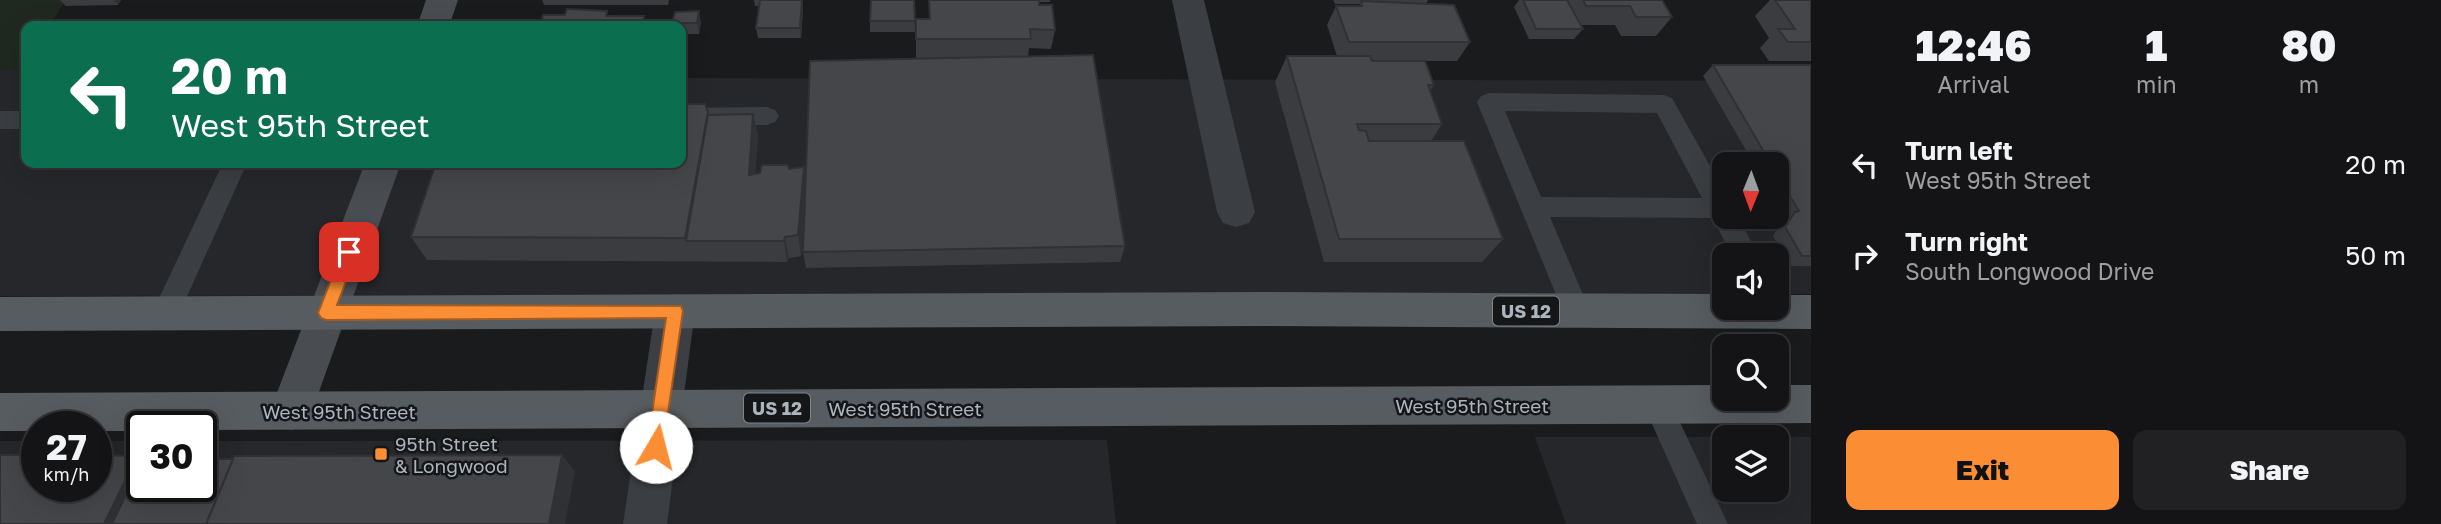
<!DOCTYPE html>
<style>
:root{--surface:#141416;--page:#212123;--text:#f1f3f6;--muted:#9d9ea1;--line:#333335;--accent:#fb8d34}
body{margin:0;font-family:"Golos Text",sans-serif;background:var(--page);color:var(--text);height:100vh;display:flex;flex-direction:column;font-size:26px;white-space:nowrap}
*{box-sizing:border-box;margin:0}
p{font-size:23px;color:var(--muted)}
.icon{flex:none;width:38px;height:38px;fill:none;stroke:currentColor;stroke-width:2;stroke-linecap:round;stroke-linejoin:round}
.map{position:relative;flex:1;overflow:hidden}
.sheet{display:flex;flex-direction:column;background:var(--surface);width:630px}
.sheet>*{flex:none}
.banner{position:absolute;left:21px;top:21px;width:665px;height:147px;border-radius:14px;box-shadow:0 7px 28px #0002,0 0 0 2px var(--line);background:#0b6e4f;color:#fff;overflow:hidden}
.needle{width:46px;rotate:181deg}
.fabs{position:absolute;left:1712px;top:152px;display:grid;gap:14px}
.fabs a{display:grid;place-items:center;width:77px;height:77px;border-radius:14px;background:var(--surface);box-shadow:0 7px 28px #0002,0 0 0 2px var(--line);font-size:35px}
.speed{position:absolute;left:21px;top:411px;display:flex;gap:14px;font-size:35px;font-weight:700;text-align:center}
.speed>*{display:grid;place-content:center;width:91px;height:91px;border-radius:50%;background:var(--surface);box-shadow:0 7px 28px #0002,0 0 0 2px var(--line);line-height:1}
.speed small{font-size:18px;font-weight:400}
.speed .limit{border:4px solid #111;border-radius:10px;background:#fff;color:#111}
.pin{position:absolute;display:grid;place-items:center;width:60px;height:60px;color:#fff;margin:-30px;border-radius:14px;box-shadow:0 4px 10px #0006}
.me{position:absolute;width:77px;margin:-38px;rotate:8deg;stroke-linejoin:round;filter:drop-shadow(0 0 5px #0008)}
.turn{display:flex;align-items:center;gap:24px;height:147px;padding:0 35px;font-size:32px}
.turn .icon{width:91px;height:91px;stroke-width:2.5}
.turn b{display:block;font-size:49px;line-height:60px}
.eta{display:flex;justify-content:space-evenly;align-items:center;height:119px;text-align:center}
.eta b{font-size:42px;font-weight:800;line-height:49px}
.primary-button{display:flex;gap:14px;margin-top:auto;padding:14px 35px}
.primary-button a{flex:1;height:80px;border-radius:14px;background:var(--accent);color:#111;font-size:28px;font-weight:800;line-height:80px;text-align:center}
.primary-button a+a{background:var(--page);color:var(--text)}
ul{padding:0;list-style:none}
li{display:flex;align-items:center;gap:21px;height:91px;padding:0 35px}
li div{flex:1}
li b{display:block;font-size:26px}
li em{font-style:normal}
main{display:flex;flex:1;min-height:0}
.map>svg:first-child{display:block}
.built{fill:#26272a;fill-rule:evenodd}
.green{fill:#202920}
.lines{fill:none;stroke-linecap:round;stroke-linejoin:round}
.lane{fill:#3b3e42;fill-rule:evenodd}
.street{fill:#3b3e42;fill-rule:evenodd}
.secondary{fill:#494d52;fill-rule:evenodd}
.primary{fill:#575c61;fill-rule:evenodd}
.wall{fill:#3a3c40}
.shaded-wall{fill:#303134}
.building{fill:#44464a;stroke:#303134;stroke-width:2}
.route{fill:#fb8d34;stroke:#a35c22;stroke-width:2}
.poi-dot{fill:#fb8d34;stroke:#151618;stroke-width:2.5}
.labels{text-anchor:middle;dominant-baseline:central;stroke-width:5;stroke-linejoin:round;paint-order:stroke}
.shield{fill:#151618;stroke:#7f858c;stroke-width:2}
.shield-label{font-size:18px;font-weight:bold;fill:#acb5bd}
.street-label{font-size:19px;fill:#acb5bd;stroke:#151618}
.poi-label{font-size:19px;fill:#acb5bd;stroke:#151618;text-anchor:start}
</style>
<main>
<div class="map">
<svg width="1811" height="524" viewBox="0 0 1811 524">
<rect width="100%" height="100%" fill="#1a1b1d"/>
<g class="built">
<path d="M 0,20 L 406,22 L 405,26 L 26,26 L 26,163 L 681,163 L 681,78 L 1811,81 L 1811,294 L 1776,294 L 1776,256 L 1724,256 L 1724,294 L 0,296 ZM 1724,164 L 1776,164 L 1776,217 L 1724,217 Z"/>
<path d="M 1535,437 L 1811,437 L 1811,524 L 1566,524 ZM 1724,438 L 1776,438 L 1776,490 L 1724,490 Z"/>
<path d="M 1107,440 L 1116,524 L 0,524 L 0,441 L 37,441 L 37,486 L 96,486 L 96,441 L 142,441 L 142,486 L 201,486 L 201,441 Z"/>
</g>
<path class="green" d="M 0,0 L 66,0 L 49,26 L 26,26 L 26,62 L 21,70 L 0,70 Z"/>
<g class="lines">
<g class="lane">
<path d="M 1489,93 L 1664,95 L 1672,98 L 1724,191 L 1724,217 L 1738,217 L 1759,256 L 1732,256 L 1713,218 L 1550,217 L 1590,311 L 1586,319 L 1576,323 L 1566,319 L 1477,102 L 1481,96 ZM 1505,111 L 1657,113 L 1702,198 L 1541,197 Z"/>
<path d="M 767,107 L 775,110 L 779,116 L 775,122 L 767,125 L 681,126 L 681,108 Z"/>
<rect x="0" y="111" width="26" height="18"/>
<path d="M 223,163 L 247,163 L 176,321 L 166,325 L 156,321 L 152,313 Z"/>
<path d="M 1657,391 L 1667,395 L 1728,524 L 1697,524 L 1643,404 L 1647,395 Z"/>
</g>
<g class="street">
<path d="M 1172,0 L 1204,0 L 1255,212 L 1249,223 L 1236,227 L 1223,223 L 1217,212 Z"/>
<path d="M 675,294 L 689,299 L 695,311 L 667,524 L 623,524 L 655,311 L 661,299 Z"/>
</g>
<g class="secondary">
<path d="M 426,0 L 458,0 L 449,26 L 417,26 Z"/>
<path d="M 365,163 L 401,163 L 312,411 L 306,425 L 291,430 L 276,425 L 270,411 Z"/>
</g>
<g class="primary">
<path d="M 1263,292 L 1724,294 L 1724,308 L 1776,308 L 1776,295 L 1811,295 L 1811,329 L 1263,326 L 0,331 L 0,297 Z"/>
<path d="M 1724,385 L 1724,399 L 1776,399 L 1776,385 L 1811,385 L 1811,423 L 201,430 L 201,427 L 142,427 L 142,431 L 96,431 L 96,427 L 37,427 L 37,431 L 0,431 L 0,393 Z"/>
</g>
</g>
<g class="wall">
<path d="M 60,0 L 121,0 L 118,5 L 66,6 Z"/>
<path d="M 542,0 L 669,0 L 668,5 L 544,5 Z"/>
<path d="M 754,0 L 802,0 L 803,9 L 801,38 L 758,38 L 756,28 L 759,6 L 755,6 Z"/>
<path d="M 914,0 L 915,32 L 870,32 L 870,21 Z"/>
<path d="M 929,0 L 1050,0 L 1050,2 L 1039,2 L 1039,5 L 1055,30 L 1051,49 L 1029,48 L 1028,57 L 1125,246 L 1120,262 L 806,268 L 803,252 L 804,221 L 801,256 L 789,258 L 787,262 L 427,260 L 411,237 L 708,115 L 753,114 L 758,136 L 755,174 L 804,167 L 806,180 L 960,58 L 916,58 L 916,19 L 929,19 Z"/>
<path d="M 1333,0 L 1428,0 L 1426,4 L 1470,42 L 1457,61 L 1425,61 L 1434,85 L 1430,91 L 1442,124 L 1431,141 L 1503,239 L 1482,262 L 1324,262 L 1275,82 L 1287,56 L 1337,56 L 1327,25 L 1336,6 L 1359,6 L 1360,4 L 1335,4 Z"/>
<path d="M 1519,0 L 1662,0 L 1672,17 L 1656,36 L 1621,36 L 1615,25 L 1581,25 L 1583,29 L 1574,39 L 1529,39 L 1514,7 Z"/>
<path d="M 1770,0 L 1811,0 L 1811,61 L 1769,61 L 1760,48 L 1769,38 L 1755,16 Z"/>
<path d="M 701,22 L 699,34 L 681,34 L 681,26 L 673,26 L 672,23 Z"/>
<path d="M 1713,65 L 1811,65 L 1811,266 L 1789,266 L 1773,236 L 1782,222 L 1786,219 L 1776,203 L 1776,164 L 1754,164 L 1703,76 Z"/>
</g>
<g class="shaded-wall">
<path d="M 114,0 L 121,0 L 118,5 Z"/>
<path d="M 802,0 L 803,9 L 801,38 L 800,28 Z"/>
<path d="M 699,11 L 701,22 L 699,34 L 697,23 Z"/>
<path d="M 753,114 L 758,136 L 754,197 L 749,175 Z"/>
<path d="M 804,167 L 807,189 L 801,256 L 798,235 Z"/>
<path d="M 785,237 L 789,258 L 787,262 L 784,241 Z"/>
<path d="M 562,455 L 575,471 L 565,524 L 549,524 Z"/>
<path d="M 137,456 L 142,458 L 140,524 L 104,524 Z"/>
</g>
<g class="building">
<path d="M 760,0 L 802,0 L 800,28 L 756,28 Z"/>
<path d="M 871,0 L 914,0 L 915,21 L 870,21 Z"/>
<path d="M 929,0 L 1039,0 L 1039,5 L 1052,5 L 1055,30 L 1030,29 L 1031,39 L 916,39 L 916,19 L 930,19 Z"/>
<path d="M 1523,0 L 1567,0 L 1583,29 L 1536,29 Z"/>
<path d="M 1583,0 L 1662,0 L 1672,17 L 1636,17 L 1630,6 L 1586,6 Z"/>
<path d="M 1775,0 L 1811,0 L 1811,42 L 1788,42 L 1778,29 L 1795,29 Z"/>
<path d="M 1361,1 L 1454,5 L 1470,42 L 1349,42 L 1336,6 L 1362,6 Z"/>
<path d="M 567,9 L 607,11 L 606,16 L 644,16 L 643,21 L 652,21 L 651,26 L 537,26 L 537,23 L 541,23 L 543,15 L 565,15 Z"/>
<path d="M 699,11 L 697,23 L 672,23 L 675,12 Z"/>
<path d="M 1093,55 L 1125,246 L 803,252 L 810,61 Z"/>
<path d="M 1287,56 L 1370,56 L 1372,61 L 1425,61 L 1434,85 L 1428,85 L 1442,124 L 1357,124 L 1359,130 L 1366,131 L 1369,141 L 1464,141 L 1503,239 L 1339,239 Z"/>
<path d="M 1713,65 L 1811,65 L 1811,256 L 1802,256 L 1785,227 L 1795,212 L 1799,211 L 1776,173 L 1776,164 L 1771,164 Z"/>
<path d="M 681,104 L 705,104 L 708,112 L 685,238 L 411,237 L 436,163 L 681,163 Z"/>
<path d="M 753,114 L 749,175 L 760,173 L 762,165 L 788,165 L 789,169 L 804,167 L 798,235 L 785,237 L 784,241 L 686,241 L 708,115 Z"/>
<path d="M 0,455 L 37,455 L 37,486 L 96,486 L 96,455 L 137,456 L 104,524 L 0,524 Z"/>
<path d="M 562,455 L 549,524 L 206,524 L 234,456 Z"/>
<path d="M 201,459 L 233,459 L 206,524 L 112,524 L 142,461 L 142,486 L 201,486 Z"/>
</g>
<path class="route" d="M 349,245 L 357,252 L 337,305 L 681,306 L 683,311 L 662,453 L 656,456 L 649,453 L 647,447 L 666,318 L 326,320 L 321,318 L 318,313 L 342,252 Z"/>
<rect class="poi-dot" x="374" y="447" width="14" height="14" rx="3.5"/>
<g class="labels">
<g class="shield">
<rect x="1493" y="296.5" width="66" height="29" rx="5"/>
<rect x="744" y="393.5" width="66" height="29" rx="5"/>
</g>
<g class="shield-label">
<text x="1526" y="311">US 12</text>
<text x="777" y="408">US 12</text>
</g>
<g class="street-label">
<text x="1472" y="405">West 95th Street</text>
<text x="905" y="408">West 95th Street</text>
<text x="339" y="411">West 95th Street</text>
</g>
<g class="poi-label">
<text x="395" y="443">95th Street<tspan x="395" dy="22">&amp; Longwood</tspan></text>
</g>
</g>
</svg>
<div class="fabs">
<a><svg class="needle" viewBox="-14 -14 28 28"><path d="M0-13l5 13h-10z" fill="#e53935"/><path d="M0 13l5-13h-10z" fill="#9d9ea1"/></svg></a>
<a><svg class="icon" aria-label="sound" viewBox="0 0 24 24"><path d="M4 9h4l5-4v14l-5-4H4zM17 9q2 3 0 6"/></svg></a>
<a><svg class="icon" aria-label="search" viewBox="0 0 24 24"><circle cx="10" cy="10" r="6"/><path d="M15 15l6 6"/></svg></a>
<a><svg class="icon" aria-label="layers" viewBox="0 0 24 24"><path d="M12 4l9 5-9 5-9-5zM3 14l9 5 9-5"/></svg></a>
</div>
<div class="speed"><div>27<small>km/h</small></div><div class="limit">30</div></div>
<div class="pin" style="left:349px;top:252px;background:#d93025"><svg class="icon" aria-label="arrive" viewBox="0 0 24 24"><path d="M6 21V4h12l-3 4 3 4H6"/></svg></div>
<svg class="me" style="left:656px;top:447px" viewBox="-20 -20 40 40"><circle r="19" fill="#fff"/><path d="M0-13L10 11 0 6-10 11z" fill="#fb8d34"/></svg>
<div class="banner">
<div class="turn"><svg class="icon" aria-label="left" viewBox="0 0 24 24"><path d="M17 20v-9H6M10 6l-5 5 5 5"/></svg><div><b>20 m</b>West 95th Street</div></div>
</div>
</div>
<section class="sheet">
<div class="eta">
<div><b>12:46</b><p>Arrival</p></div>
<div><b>1</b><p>min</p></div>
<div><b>80</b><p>m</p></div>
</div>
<ul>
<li><svg class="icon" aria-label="left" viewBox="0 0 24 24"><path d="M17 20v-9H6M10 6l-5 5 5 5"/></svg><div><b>Turn left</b><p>West 95th Street</p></div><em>20 m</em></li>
<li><svg class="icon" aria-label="right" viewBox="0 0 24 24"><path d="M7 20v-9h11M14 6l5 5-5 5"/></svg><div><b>Turn right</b><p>South Longwood Drive</p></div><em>50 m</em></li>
</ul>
<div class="primary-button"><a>Exit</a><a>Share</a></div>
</section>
</main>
